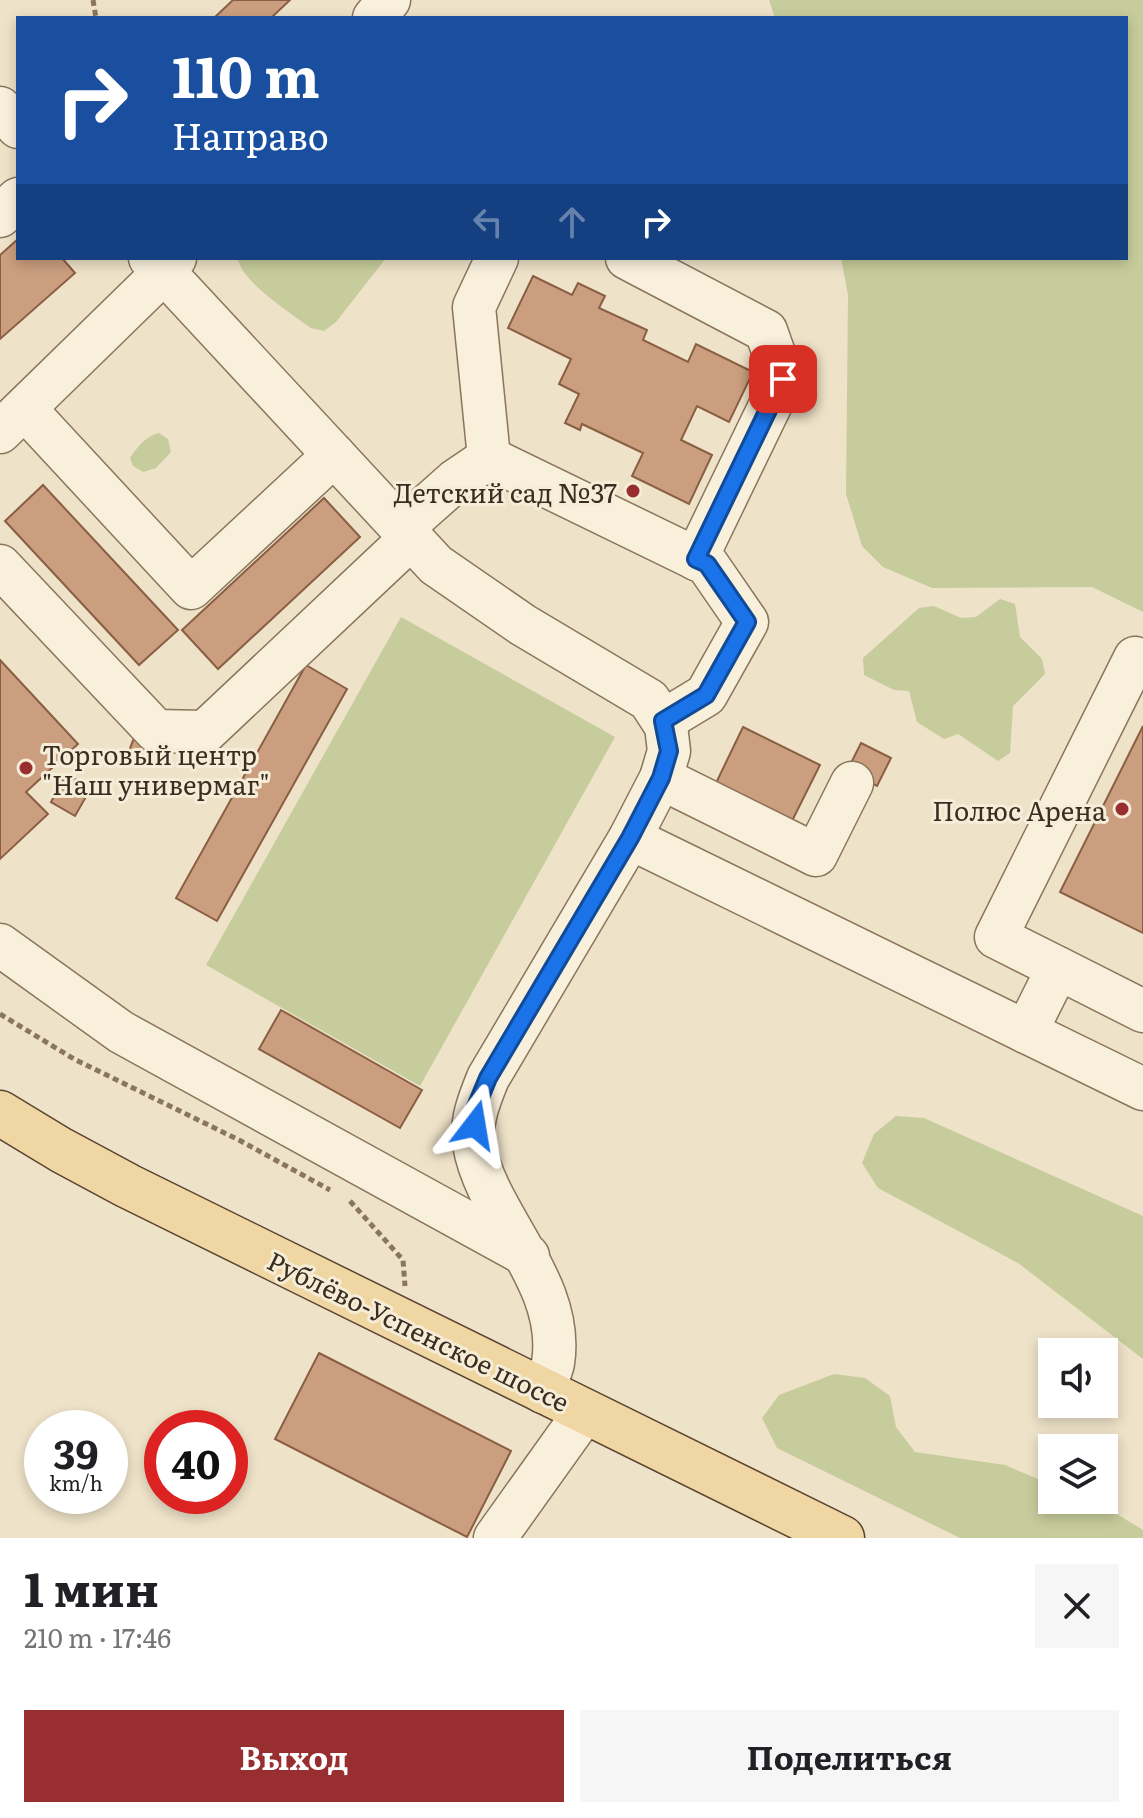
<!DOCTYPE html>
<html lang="ru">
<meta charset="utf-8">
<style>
:root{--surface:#fff;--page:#f6f6f6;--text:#202124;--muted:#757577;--accent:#982e30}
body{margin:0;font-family:Literata,serif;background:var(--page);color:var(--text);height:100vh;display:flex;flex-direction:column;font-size:30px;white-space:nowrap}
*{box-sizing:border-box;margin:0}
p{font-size:26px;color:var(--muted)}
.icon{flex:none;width:44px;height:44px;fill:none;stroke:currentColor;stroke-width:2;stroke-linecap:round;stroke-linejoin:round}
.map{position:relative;height:1538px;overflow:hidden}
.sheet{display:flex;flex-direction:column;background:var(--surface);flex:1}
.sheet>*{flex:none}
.top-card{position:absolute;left:16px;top:16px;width:1112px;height:244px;border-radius:0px;box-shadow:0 4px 12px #0003;background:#1a4fa0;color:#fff;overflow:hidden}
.tools{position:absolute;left:1038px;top:1338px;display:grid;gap:16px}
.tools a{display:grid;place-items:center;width:80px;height:80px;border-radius:0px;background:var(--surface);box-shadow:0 4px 12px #0003;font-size:40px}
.speed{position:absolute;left:24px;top:1410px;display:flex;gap:16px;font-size:40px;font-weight:700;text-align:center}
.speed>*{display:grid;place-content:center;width:104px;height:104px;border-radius:50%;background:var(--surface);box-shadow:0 4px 12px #0003;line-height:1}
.speed small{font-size:20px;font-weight:400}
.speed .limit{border:12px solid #d22;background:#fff;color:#111}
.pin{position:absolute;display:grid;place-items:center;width:68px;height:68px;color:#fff;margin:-34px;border-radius:16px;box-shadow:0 4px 12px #0006}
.me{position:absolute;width:88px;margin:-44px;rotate:14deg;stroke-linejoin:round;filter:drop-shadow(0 0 6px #0008)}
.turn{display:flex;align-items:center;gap:28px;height:168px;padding:0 24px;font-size:36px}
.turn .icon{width:104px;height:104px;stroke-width:2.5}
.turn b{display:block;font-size:56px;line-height:68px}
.lanes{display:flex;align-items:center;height:76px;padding:0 24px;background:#0003;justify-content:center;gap:40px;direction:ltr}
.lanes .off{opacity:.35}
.round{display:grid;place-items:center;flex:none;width:84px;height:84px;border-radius:0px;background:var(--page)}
.overview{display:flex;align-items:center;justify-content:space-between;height:136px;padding:0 24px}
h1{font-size:48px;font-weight:700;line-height:60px}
.button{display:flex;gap:16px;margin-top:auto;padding:16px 24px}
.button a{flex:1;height:92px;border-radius:0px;background:var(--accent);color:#fff;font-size:32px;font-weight:700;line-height:92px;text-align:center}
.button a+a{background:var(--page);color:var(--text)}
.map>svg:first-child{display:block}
.green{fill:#c7cc9c}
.building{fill:#cb9e7f;stroke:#895e43;stroke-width:2}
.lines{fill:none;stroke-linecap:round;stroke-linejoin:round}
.minor-casing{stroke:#8a755d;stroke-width:45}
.major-casing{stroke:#584331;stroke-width:47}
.path{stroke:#8a755d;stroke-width:5;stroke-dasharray:6 4;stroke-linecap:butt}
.minor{stroke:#f9f0dc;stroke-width:42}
.major{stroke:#f0d6a2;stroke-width:44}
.route-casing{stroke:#114b97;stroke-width:20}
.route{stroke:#1a73e8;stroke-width:14}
.poi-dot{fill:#982e30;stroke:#f5edd8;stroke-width:3}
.labels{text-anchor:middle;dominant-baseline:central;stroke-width:6;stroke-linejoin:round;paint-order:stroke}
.poi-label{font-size:26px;fill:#3b2d20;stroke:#f5edd8;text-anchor:end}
.street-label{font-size:26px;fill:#3b2d20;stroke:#f5edd8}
</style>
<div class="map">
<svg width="1143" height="1538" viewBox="0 0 1143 1538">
<rect width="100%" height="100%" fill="#eee2c8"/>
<g class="green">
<path d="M 769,0 L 1143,0 L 1143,612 L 1092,587 L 932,588 L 883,567 L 862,546 L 846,494 L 848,295 L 841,258 L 1126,258 L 1126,18 L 775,18 Z"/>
<path d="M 238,258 L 386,258 L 336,322 L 324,331 L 311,328 C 292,314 240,281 238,258 Z"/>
<path d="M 159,433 L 168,439 L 171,452 L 156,468 L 143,472 L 133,466 L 130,458 C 138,446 146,436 159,433 Z"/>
<path d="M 1000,599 L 1015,604 L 1020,637 L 1042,659 L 1045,674 L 1013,706 L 1010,753 L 998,761 L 958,734 L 944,739 L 917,722 L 909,691 L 894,690 L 864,675 L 863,658 L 919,608 L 934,606 L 961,618 L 976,617 Z"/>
<path d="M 401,617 L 615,737 L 420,1086 L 206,965 Z"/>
<path d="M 896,1116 L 924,1118 L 1143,1216 L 1143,1359 L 1018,1263 L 878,1188 L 862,1163 L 874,1134 Z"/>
<path d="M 834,1374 L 865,1378 L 890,1396 L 896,1427 L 915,1452 L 1005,1465 L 1052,1485 L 1052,1500 L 1086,1500 L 1117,1514 L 1143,1530 L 1143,1538 L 960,1538 L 777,1448 L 762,1418 L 779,1395 Z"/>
</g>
<g class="building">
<path d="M 233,0 L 290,0 L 271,18 L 214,18 Z"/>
<path d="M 18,239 L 18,258 L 62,258 L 75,273 L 0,339 L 0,255 Z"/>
<path d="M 533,276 L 572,295 L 578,283 L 605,296 L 599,308 L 647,330 L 643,340 L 688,362 L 696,344 L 753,372 L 729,422 L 697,406 L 681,440 L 712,455 L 689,504 L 632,476 L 643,453 L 582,424 L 580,430 L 565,423 L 579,394 L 559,384 L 571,359 L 508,328 Z"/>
<path d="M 43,485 L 178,630 L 139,665 L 5,521 Z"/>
<path d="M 324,498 L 360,537 L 218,669 L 182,630 Z"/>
<path d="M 0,660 L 78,744 L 26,792 L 48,814 L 0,859 Z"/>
<path d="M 306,665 L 347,689 L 217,921 L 176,898 Z"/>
<path d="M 1143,726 L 1143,933 L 1060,892 Z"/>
<path d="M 743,727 L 820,765 L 792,821 L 716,783 Z"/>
<path d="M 134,738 L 150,744 L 145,757 L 129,751 Z"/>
<path d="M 861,743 L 891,758 L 877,786 L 847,771 Z"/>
<path d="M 66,774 L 91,788 L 75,816 L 51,802 Z"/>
<path d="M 281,1010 L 422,1090 L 400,1128 L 259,1049 Z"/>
<path d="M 319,1353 L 511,1451 L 467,1537 L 275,1439 Z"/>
</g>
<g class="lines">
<g class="minor-casing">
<g id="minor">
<path d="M 374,18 L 389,0"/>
<path d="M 0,108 L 18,127"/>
<path d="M 0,216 L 18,199"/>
<path d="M 175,258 L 164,272 L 436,565 L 523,625 L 649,700 L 666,726 L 669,751 L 661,778 L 630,838 L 488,1078 C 480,1098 470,1121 474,1144 C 486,1217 566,1282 553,1363 C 551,1372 546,1383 543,1392"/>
<path d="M 627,258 L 766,331 L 783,379 L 696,559"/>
<path d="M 25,409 L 191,588 L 334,455"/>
<path d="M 0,432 L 164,272 L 150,258"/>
<path d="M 489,458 L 474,307 L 497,258"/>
<path d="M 401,529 L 455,481 L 489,458 L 707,564 L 747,622 L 706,695 L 663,721"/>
<path d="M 0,566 L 156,731 L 205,732 L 410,539"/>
<path d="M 661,778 L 816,855 L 852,783"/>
<path d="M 630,838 L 1143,1089"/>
<path d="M 0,945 L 121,1032 L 528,1256"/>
<path d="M 1058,968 L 996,937 L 1135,658"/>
<path d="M 1026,1032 L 1058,968 L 1143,1011"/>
<path d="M 495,1538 L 585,1412"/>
</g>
</g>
<g class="major-casing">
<path id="major" d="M 0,1113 L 61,1150 L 128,1186 L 842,1538"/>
</g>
<g class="path">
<path d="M 93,0 L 96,18"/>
<path d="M 0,1014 L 74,1059 L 239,1140 L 330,1190"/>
<path d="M 350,1201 L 403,1260 L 405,1286"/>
</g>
<use href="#minor" class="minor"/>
<use href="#major" class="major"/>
</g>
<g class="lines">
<g class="route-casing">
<path id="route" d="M 475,1125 L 476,1107 L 488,1078 L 630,838 L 661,778 L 669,751 L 663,721 L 706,695 L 747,622 L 707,564 L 696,559 L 783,379"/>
</g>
<use href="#route" class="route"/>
</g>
<g class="poi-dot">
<circle cx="633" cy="491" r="8"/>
<circle cx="26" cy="768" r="8"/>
<circle cx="1122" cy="809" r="8"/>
</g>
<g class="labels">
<g class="poi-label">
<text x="617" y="491">Детский сад №37</text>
<text x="42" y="753" text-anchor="start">Торговый центр<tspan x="42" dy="30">"Наш универмаг"</tspan></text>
<text x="1106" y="809">Полюс Арена</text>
</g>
<g class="street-label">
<text transform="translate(419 1330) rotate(26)">Рублёво-Успенское шоссе</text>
</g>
</g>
</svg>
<div class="tools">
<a><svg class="icon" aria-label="sound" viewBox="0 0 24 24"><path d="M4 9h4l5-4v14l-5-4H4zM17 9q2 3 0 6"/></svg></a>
<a><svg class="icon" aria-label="layers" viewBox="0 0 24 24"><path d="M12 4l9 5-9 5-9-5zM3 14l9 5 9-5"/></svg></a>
</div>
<div class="speed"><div>39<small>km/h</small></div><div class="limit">40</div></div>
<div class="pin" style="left:783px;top:379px;background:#d93025"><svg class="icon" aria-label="arrive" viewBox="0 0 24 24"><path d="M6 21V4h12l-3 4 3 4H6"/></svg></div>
<svg class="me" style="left:475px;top:1125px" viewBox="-20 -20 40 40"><path d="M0-17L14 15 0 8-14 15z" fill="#1a73e8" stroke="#fff" stroke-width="4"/></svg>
<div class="top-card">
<div class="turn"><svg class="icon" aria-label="right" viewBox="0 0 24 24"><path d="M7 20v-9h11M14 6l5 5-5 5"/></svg><div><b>110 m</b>Направо</div></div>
<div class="lanes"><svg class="icon off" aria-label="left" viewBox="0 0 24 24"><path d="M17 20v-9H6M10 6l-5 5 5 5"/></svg><svg class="icon off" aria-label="ahead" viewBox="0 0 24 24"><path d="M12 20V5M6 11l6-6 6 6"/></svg><svg class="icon" aria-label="right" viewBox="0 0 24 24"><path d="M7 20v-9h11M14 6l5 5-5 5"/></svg></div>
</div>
</div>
<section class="sheet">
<div class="overview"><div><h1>1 мин</h1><p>210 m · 17:46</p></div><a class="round"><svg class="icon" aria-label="close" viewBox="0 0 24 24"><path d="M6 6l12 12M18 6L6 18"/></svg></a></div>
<div class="button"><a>Выход</a><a>Поделиться</a></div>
</section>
